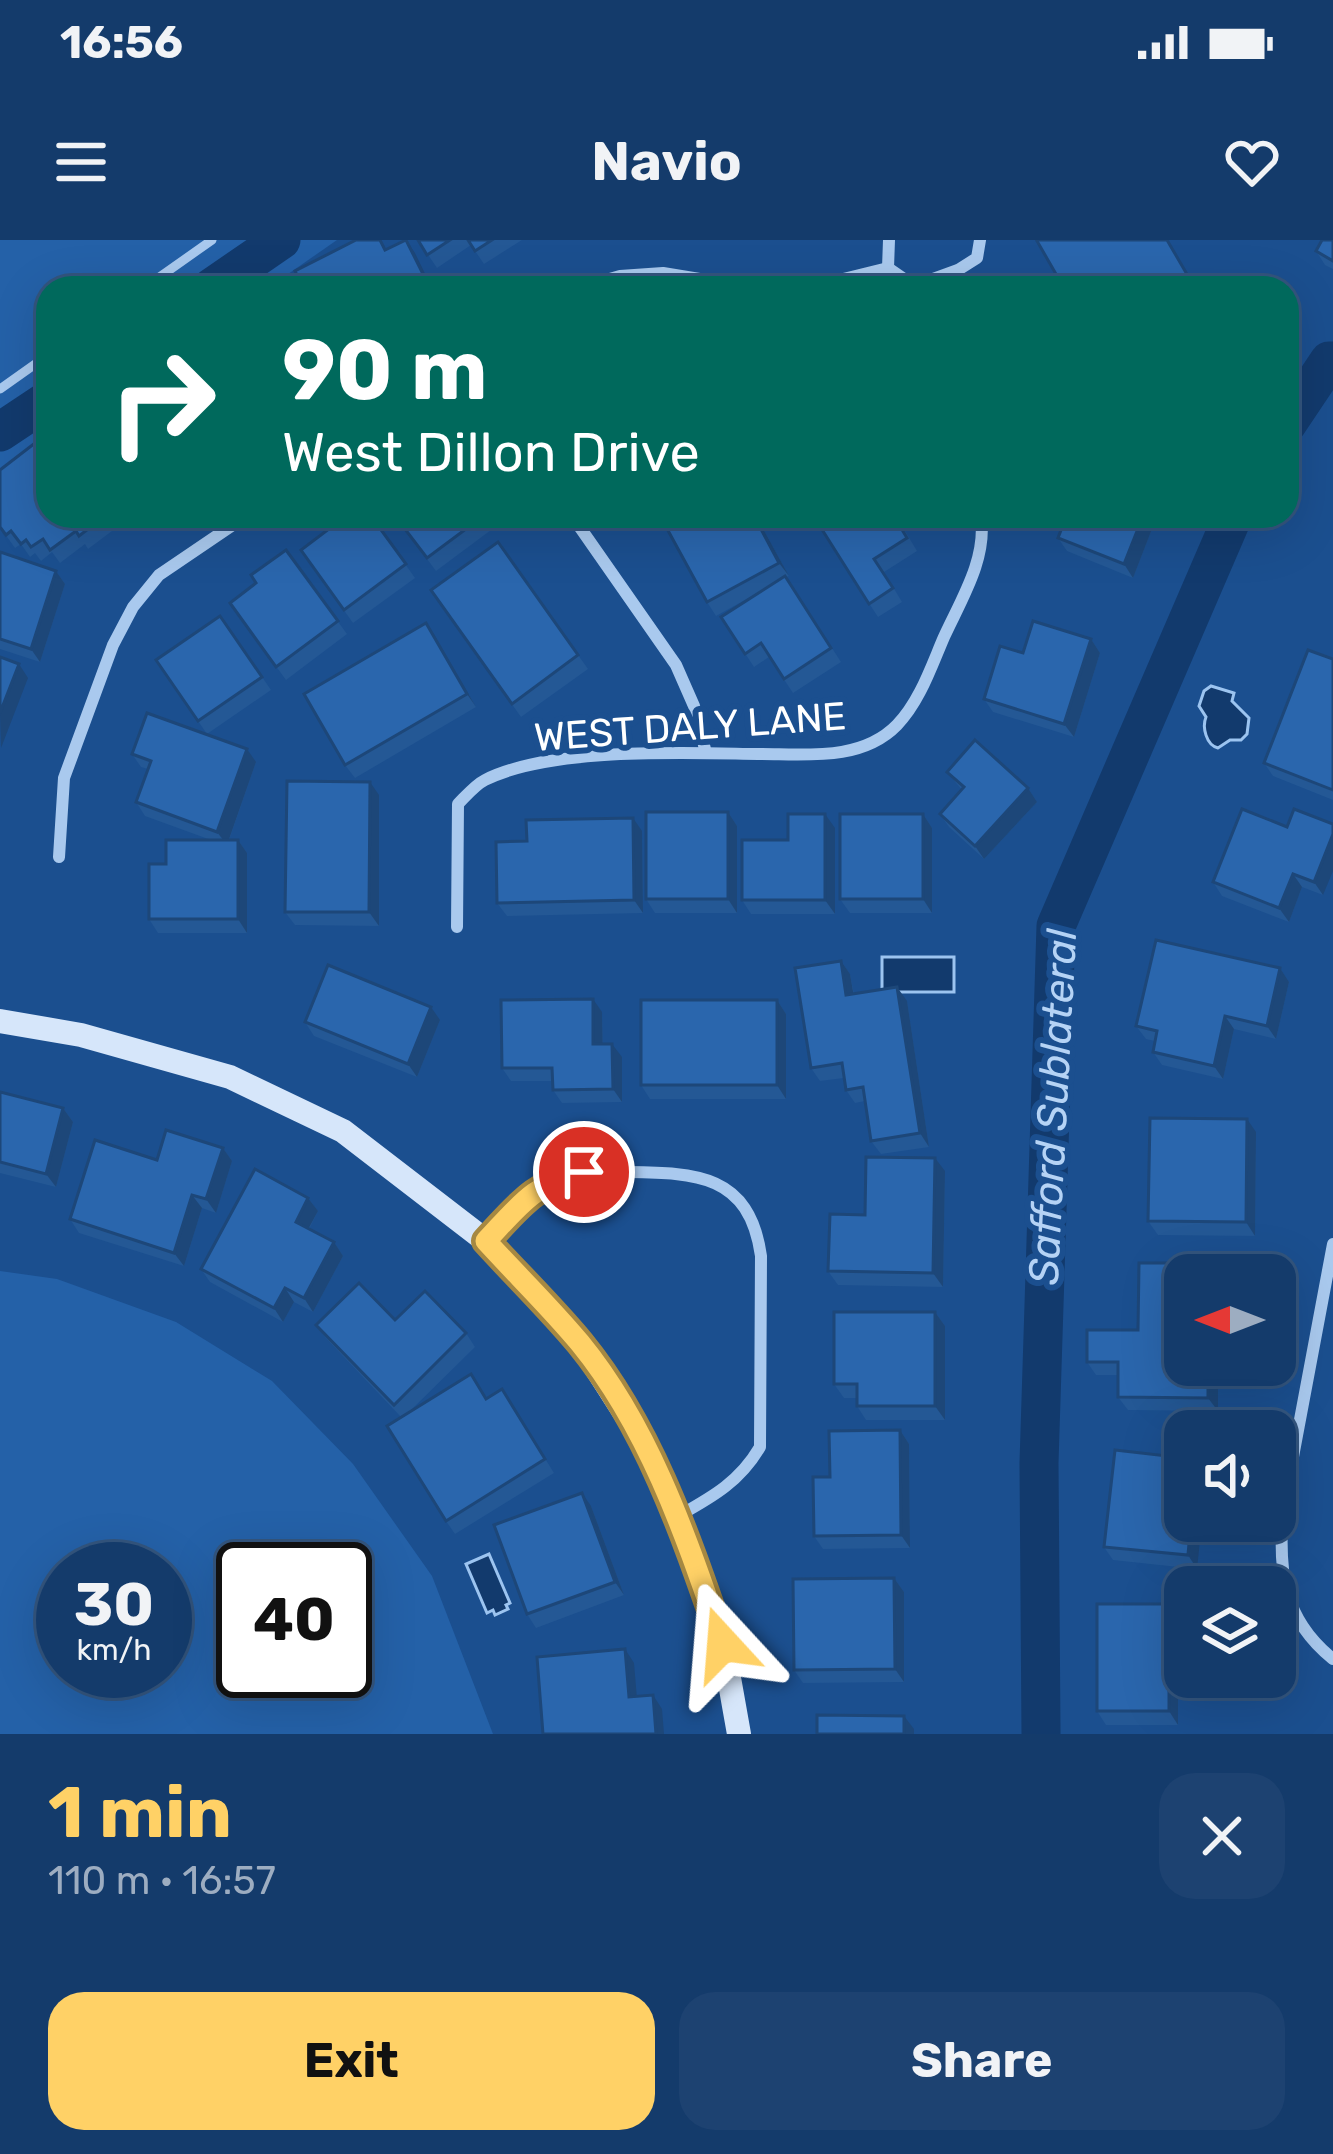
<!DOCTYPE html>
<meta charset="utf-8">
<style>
:root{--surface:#143b6b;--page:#1d4271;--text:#f1f3f6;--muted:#9dadc1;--line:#33557e;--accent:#ffd166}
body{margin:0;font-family:Rubik,sans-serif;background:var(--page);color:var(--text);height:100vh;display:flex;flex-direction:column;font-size:45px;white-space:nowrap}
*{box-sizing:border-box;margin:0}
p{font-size:39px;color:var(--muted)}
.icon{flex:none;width:66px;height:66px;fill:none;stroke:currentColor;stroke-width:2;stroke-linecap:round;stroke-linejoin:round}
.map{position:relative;height:1494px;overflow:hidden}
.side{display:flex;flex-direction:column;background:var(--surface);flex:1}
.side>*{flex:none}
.banner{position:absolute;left:36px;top:36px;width:1263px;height:252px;border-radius:36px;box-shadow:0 12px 48px #0002,0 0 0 3px var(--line);background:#00695c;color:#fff;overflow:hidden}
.needle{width:78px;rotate:270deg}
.buttons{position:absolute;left:1164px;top:1014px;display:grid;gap:24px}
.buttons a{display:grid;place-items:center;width:132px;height:132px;border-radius:24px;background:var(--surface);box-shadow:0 12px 48px #0002,0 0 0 3px var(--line);font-size:60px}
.speed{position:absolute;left:36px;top:1302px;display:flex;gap:24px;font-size:60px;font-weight:700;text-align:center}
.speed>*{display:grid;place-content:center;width:156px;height:156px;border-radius:50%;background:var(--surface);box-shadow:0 12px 48px #0002,0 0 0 3px var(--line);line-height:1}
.speed small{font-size:30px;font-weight:400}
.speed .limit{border:6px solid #111;border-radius:18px;background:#fff;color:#111}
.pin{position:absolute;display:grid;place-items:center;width:102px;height:102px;color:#fff;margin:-51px;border:6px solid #fff;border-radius:50%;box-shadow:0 3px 12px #0007}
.me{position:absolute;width:132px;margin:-66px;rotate:341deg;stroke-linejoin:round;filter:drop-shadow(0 0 9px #0008)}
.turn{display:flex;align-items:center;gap:42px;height:252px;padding:0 48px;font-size:54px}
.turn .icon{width:156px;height:156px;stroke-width:2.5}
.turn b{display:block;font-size:84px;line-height:102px}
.round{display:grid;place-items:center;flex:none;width:126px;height:126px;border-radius:36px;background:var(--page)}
.summary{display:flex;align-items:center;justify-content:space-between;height:204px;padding:0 48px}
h1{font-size:72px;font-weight:700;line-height:90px;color:var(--accent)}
.cta{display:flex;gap:24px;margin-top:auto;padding:24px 48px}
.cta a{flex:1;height:138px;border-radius:36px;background:var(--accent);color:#111;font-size:48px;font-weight:700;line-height:138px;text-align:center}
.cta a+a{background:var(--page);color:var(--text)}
.status{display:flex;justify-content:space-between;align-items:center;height:84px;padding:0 60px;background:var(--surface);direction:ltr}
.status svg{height:33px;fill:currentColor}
header{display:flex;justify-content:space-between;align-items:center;height:156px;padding:0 48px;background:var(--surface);font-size:54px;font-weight:700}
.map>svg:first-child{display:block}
.green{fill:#2461a8;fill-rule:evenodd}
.water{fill:#123a6d;stroke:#9cc4f0;stroke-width:3}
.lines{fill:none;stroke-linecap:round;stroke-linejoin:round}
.canal{stroke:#123a6d;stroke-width:39}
.lane{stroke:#a9c9ee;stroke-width:9}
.street{stroke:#a9c9ee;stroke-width:12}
.secondary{stroke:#d6e6fa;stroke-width:24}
.wall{fill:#245895}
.shaded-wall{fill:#1d4779}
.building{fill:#2a66ad;stroke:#1d4779;stroke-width:3}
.route-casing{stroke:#a68842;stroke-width:30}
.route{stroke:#ffd166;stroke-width:21}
.labels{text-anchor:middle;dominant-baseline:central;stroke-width:12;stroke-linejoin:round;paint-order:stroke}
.street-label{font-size:39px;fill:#fff;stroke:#1b4f8f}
.water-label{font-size:42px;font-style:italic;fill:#b5d3f5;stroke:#1b4f8f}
</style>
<div class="status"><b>16:56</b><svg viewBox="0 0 49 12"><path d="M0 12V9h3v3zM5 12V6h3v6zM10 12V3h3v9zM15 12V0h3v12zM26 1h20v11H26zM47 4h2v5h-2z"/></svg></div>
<header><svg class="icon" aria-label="menu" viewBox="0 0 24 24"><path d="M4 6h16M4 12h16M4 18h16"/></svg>Navio<svg class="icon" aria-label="heart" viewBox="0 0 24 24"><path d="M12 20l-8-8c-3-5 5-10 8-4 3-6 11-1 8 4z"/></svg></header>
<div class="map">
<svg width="1333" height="1494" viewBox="0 0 1333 1494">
<rect width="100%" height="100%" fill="#1b4f8f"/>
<g class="green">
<path d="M 0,0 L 337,0 L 268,48 L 48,48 L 48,201 L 0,246 Z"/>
<path d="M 0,1031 L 57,1039 L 176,1082 L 272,1141 L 353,1224 L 432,1336 L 493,1494 L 0,1494 ZM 63,1329 L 165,1329 L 165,1431 L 63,1431 ZM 243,1329 L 345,1329 L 345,1431 L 243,1431 Z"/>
</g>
<g class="water">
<path d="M 1211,446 L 1234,453 L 1232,461 L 1249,478 L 1247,494 L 1241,500 L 1230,500 L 1218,508 C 1206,505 1202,487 1206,477 L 1199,466 L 1204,451 Z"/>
<rect x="882" y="717" width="72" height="35"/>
<path d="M 489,1314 L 510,1363 L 506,1365 L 508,1369 L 495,1375 L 493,1370 L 487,1373 L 466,1324 Z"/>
</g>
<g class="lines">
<g class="canal">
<path d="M 211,48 L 281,0"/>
<path d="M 1287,184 L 1329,121 L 1333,121"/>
<path d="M 0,192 L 48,160"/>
<path d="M 1041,1494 L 1039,1223 L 1056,686 L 1233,276"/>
</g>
<g class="lane">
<path d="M 144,48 L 212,0"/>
<path d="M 0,149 L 48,115"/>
</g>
<g class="street">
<path d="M 888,28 L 914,46 L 958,30 L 977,18 L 980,0"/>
<path d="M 888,28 L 889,0"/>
<path d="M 579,48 L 620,36 L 663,33 L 736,45 L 819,45 L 888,28"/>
<path d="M 572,276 L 676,425 L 694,466 L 706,513"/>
<path d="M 59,617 L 64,538 L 113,405 L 133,367 L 159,335 L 246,276"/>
<path d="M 457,687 L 458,564 C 466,556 475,545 485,540 C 550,507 684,513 758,514 C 804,514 861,522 897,485 C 920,461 931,427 944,397 C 962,358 987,319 981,276"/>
<path d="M 486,1000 C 505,980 524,956 548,942 C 569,930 597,932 621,932 C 692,933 749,931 761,1016 L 760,1207 C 740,1241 714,1256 680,1275"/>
<path d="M 1333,1004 L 1283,1270 C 1278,1331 1283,1379 1333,1419"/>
</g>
<path class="secondary" d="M 0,781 L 81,795 L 230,837 L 343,891 L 486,1001 L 582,1106 L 635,1189 L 679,1275 L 723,1404 L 739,1494"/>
</g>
<g class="wall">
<path d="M 418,0 L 522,0 L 484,24 L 471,5 L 437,28 Z"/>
<path d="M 1333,0 L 1333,29 L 1325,25 L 1316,11 Z"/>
<path d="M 48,276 L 132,276 L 88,309 L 85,304 L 60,323 L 52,312 L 41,321 L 35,313 L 30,317 L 21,304 L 15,308 L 0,287 Z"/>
<path d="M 371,276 L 415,338 L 353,383 L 301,310 Z"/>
<path d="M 395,276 L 481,276 L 491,290 L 436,331 Z"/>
<path d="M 670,276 L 756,276 L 789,336 L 786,337 L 841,422 L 793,453 L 769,417 L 754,427 L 721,377 L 765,349 L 716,376 L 707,362 Z"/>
<path d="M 812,276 L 913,276 L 917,283 L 905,291 L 917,311 L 884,332 L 902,362 L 878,377 Z"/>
<path d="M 1048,276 L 1157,276 L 1133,338 L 1067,311 L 1058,298 L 1063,285 L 1051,281 Z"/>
<path d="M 498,302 L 588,429 L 521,477 L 431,350 Z"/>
<path d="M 286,310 L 347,394 L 286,440 L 230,363 L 256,343 Z"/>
<path d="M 0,312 L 56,331 L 65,344 L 40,422 L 0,409 Z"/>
<path d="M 220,376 L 271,450 L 207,494 L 156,420 Z"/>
<path d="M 435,396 L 476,467 L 355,538 L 345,525 Z"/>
<path d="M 1091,399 L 1100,413 L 1074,497 L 993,472 L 984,459 L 1023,413 Z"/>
<path d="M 1333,419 L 1333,560 L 1273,536 L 1264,523 Z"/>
<path d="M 132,514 L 256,522 L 229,600 L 238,600 L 247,613 L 247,693 L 158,693 L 149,679 L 166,624 L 211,600 L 145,576 L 136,562 L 148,529 L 141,527 Z"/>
<path d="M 947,532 L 1028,548 L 1037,562 L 984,619 L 949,587 L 940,574 L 962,550 Z"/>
<path d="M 379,555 L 379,686 L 295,685 L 285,672 Z"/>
<path d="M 728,572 L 737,586 L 737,673 L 655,673 L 646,659 Z"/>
<path d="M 923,574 L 932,588 L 932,673 L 850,673 L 840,659 Z"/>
<path d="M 1287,587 L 1323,655 L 1302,647 L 1289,682 L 1222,656 L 1213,642 Z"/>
<path d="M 835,588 L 835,674 L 751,674 L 742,660 L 788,600 Z"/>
<path d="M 642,591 L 643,673 L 507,676 L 497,663 L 527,601 Z"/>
<path d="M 841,721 L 850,734 L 854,754 L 907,761 L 929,907 L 881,914 L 871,901 L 865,861 L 855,863 L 846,850 L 844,838 L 820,841 L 811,828 Z"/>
<path d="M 1280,728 L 1289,742 L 1276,799 L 1234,789 L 1223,839 L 1162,825 L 1153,812 L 1155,801 L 1146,799 L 1136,786 Z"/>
<path d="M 777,760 L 786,774 L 786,859 L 650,859 L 641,845 Z"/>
<path d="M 602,772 L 603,804 L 622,817 L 622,862 L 562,863 L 553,850 L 553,841 L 511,841 L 502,828 Z"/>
<path d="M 440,780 L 417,837 L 314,796 L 305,782 Z"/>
<path d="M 0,852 L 63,868 L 73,882 L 56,947 L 0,933 Z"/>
<path d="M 1256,892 L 1255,996 L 1158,995 L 1148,981 Z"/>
<path d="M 223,908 L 232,921 L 216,973 L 202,968 L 184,1026 L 79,993 L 70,979 Z"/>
<path d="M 945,931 L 943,1047 L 838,1045 L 828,1031 L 865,975 Z"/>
<path d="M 308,958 L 318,971 L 309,989 L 334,1002 L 343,1016 L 313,1072 L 294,1062 L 283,1082 L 210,1042 L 201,1029 Z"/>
<path d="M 935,1072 L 945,1086 L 945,1180 L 866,1180 L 857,1166 L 857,1158 L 844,1158 L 834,1144 Z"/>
<path d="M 395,1080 L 466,1093 L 475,1107 L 410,1171 L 487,1158 L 502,1149 L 554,1233 L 455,1294 L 446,1281 L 401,1177 L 326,1098 L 316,1085 Z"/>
<path d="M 1087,1122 L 1218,1125 L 1218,1171 L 1128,1170 L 1118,1157 L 1118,1135 L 1096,1135 Z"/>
<path d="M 900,1190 L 909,1204 L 910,1308 L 823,1309 L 814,1296 L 830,1237 Z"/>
<path d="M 1185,1218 L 1197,1329 L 1113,1320 L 1104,1307 Z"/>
<path d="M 591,1266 L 624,1355 L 536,1388 L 527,1374 Z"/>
<path d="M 894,1338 L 904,1352 L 904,1442 L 803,1443 L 794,1430 Z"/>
<path d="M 1169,1364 L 1178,1377 L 1178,1485 L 1106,1485 L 1097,1471 Z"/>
</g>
<g class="shaded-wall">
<path d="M 406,0 L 415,13 L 432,48 L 430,48 Z"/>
<path d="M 754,276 L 756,276 L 789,336 L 779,323 Z"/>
<path d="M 1143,276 L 1157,276 L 1133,338 L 1124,324 Z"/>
<path d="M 56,331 L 65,344 L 40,422 L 31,409 Z"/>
<path d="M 426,383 L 435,396 L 476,467 L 467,454 Z"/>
<path d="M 1091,399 L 1100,413 L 1074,497 L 1064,484 Z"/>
<path d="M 19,424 L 28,438 L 1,508 L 0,473 Z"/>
<path d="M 247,509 L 256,522 L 227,605 L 217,592 Z"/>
<path d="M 370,542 L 379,555 L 379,686 L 369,672 Z"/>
<path d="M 1028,548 L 1037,562 L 984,619 L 975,606 Z"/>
<path d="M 728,572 L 737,586 L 737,673 L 728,659 Z"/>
<path d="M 825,574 L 835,588 L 835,674 L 825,660 Z"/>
<path d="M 923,574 L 932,588 L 932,673 L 923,659 Z"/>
<path d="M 633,578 L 642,591 L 643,673 L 634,660 Z"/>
<path d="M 1333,594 L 1333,631 L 1323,655 L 1314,642 Z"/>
<path d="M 238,600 L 247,613 L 247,693 L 238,679 Z"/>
<path d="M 1293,634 L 1302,647 L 1289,682 L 1279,668 Z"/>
<path d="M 841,721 L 850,734 L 856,769 L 846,755 Z"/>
<path d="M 1280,728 L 1289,742 L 1276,799 L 1267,786 Z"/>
<path d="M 897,747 L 907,761 L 929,907 L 920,893 Z"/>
<path d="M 593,759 L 602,772 L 603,818 L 593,804 Z"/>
<path d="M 777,760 L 786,774 L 786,859 L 777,845 Z"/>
<path d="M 431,767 L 440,780 L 417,837 L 408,824 Z"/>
<path d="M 1225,776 L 1234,789 L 1223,839 L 1214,826 Z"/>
<path d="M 612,804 L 622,817 L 622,862 L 613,849 Z"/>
<path d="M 63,868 L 73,882 L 56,947 L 46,934 Z"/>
<path d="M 1247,879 L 1256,892 L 1255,996 L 1246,982 Z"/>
<path d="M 223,908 L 232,921 L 216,973 L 206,959 Z"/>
<path d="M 935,918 L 945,931 L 943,1047 L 933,1033 Z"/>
<path d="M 192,955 L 202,968 L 184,1026 L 174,1013 Z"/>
<path d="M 308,958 L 318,971 L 305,995 L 296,982 Z"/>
<path d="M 334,1002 L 343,1016 L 313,1072 L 304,1058 Z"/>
<path d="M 285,1048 L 294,1062 L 283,1082 L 274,1068 Z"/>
<path d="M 935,1072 L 945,1086 L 945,1180 L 935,1166 Z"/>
<path d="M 1208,1125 L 1218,1125 L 1218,1171 L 1208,1158 Z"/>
<path d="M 900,1190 L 909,1204 L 910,1308 L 901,1295 Z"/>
<path d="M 582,1253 L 591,1266 L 624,1355 L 615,1342 Z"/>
<path d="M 1191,1281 L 1202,1281 L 1197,1329 L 1188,1315 Z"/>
<path d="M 894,1338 L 904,1352 L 904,1442 L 895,1429 Z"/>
<path d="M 1169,1364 L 1178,1377 L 1178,1485 L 1169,1471 Z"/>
<path d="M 625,1409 L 634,1423 L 638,1471 L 629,1457 Z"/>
<path d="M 653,1455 L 662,1469 L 664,1494 L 656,1494 Z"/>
<path d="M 904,1476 L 914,1489 L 914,1494 L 904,1494 Z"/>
</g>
<g class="building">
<path d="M 356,0 L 380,0 L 385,10 L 406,0 L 430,48 L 303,48 L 295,31 Z"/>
<path d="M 418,0 L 450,0 L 427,15 Z"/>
<path d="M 468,0 L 492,0 L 475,11 Z"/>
<path d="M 1039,0 L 1167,0 L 1195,48 L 1064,48 L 1037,1 Z"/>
<path d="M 1322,0 L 1333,0 L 1333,21 L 1316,11 Z"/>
<path d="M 48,193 L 48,276 L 105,276 L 79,296 L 76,291 L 50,310 L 43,299 L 31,307 L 26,300 L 21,304 L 11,291 L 6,295 L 0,287 L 0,230 Z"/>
<path d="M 346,276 L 371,276 L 406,324 L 344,370 L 301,310 Z"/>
<path d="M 395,276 L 481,276 L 482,277 L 427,318 Z"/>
<path d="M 680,276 L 754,276 L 779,323 L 707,362 L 665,285 Z"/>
<path d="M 822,276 L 898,276 L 895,278 L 907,298 L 874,319 L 893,348 L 869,364 L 816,280 Z"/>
<path d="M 1064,276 L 1143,276 L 1124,324 L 1058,298 L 1066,277 Z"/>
<path d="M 498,302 L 578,415 L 512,464 L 431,350 Z"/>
<path d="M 286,310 L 338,381 L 276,427 L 230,363 L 256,343 L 251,335 Z"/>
<path d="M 0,312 L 56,331 L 31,409 L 0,399 Z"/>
<path d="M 785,336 L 831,408 L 784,439 L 761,403 L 745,414 L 721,377 Z"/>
<path d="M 220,376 L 262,437 L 198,481 L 156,420 Z"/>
<path d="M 1033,381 L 1091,399 L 1064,484 L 984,459 L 1000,406 L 1023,413 Z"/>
<path d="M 426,383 L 467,454 L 345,525 L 304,454 Z"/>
<path d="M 1308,410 L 1333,419 L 1333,550 L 1264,523 Z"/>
<path d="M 0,417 L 19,424 L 0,473 Z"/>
<path d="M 147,473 L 247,509 L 217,592 L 136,562 L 151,521 L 132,514 Z"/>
<path d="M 975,500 L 1028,548 L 975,606 L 940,574 L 964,547 L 947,532 Z"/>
<path d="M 287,541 L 370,542 L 369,672 L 285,672 Z"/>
<path d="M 1242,569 L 1287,587 L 1294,569 L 1333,584 L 1333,594 L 1314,642 L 1293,634 L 1279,668 L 1213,642 Z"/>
<rect x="646" y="572" width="82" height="87"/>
<path d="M 788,574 L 825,574 L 825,660 L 742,660 L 742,600 L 788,600 Z"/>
<rect x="840" y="574" width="83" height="85"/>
<path d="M 633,578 L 634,660 L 497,663 L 496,602 L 527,601 L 526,580 Z"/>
<path d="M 166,600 L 238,600 L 238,679 L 149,679 L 149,624 L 166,624 Z"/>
<path d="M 1156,700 L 1280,728 L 1267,786 L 1225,776 L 1214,826 L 1153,812 L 1157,791 L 1136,786 Z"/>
<path d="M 841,721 L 846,755 L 897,747 L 920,893 L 871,901 L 863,847 L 846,850 L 842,823 L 811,828 L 795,728 Z"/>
<path d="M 328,725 L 431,767 L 408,824 L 305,782 Z"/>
<path d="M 593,759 L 593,804 L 612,804 L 613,849 L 553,850 L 552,828 L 502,828 L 501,760 Z"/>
<rect x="641" y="760" width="136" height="85"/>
<path d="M 0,852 L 63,868 L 46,934 L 0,922 Z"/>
<path d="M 1150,878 L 1247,879 L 1246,982 L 1148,981 Z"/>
<path d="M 166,890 L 223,908 L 206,959 L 192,955 L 174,1013 L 70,979 L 95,900 L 157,920 Z"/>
<path d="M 866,917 L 935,918 L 933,1033 L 828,1031 L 830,974 L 865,975 Z"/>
<path d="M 255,929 L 308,958 L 296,982 L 334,1002 L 304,1058 L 285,1048 L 274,1068 L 201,1029 Z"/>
<path d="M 1139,1023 L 1209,1023 L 1209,1035 L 1185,1035 L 1185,1125 L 1208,1125 L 1208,1158 L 1118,1157 L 1118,1122 L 1087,1122 L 1087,1090 L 1138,1090 Z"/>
<path d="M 359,1043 L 395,1080 L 425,1051 L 466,1093 L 394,1165 L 316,1085 Z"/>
<path d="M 834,1072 L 935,1072 L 935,1166 L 857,1166 L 857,1144 L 834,1144 Z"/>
<path d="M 471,1134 L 486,1159 L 502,1149 L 545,1219 L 446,1281 L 387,1186 Z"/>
<path d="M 900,1190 L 901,1295 L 814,1296 L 813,1237 L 830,1237 L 829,1191 Z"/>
<path d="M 1115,1210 L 1185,1218 L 1185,1281 L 1191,1281 L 1188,1315 L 1104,1307 Z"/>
<path d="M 582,1253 L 615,1342 L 527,1374 L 494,1285 Z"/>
<path d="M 894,1338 L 895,1429 L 794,1430 L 793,1339 Z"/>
<rect x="1097" y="1364" width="72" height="107"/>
<path d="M 625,1409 L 629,1457 L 653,1455 L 656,1494 L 543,1494 L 537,1417 Z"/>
<path d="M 817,1475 L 904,1476 L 904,1494 L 817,1494 Z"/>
</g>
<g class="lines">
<g class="route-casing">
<path id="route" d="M 584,932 C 533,944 520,965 486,1001 C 517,1035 551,1068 580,1103 C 651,1190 687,1300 723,1404"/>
</g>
<use href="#route" class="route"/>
</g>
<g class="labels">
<g class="street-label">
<text transform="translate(690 487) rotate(-4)">WEST DALY LANE</text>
</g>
<g class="water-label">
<text transform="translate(1053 867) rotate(-87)">Safford Sublateral</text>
</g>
</g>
</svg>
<div class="buttons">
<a><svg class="needle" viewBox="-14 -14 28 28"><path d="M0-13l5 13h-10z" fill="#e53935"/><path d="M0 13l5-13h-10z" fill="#9dadc1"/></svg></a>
<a><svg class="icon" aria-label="sound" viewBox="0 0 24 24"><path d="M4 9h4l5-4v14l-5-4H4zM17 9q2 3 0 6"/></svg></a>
<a><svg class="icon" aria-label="layers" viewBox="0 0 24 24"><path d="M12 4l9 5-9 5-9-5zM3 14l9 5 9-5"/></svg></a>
</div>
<div class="speed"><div>30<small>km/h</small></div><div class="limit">40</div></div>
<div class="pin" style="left:584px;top:932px;background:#d93025"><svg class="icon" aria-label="arrive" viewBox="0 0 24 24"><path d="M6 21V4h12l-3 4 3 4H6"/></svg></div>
<svg class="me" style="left:723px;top:1404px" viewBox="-20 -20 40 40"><path d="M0-17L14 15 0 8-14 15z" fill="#ffd166" stroke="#fff" stroke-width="4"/></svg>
<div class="banner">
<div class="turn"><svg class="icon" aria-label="right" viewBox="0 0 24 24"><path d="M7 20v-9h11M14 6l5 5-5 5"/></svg><div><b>90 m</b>West Dillon Drive</div></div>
</div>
</div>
<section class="side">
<div class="summary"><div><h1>1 min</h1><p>110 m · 16:57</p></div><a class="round"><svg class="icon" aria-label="close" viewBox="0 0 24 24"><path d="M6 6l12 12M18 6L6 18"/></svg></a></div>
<div class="cta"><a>Exit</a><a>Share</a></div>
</section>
